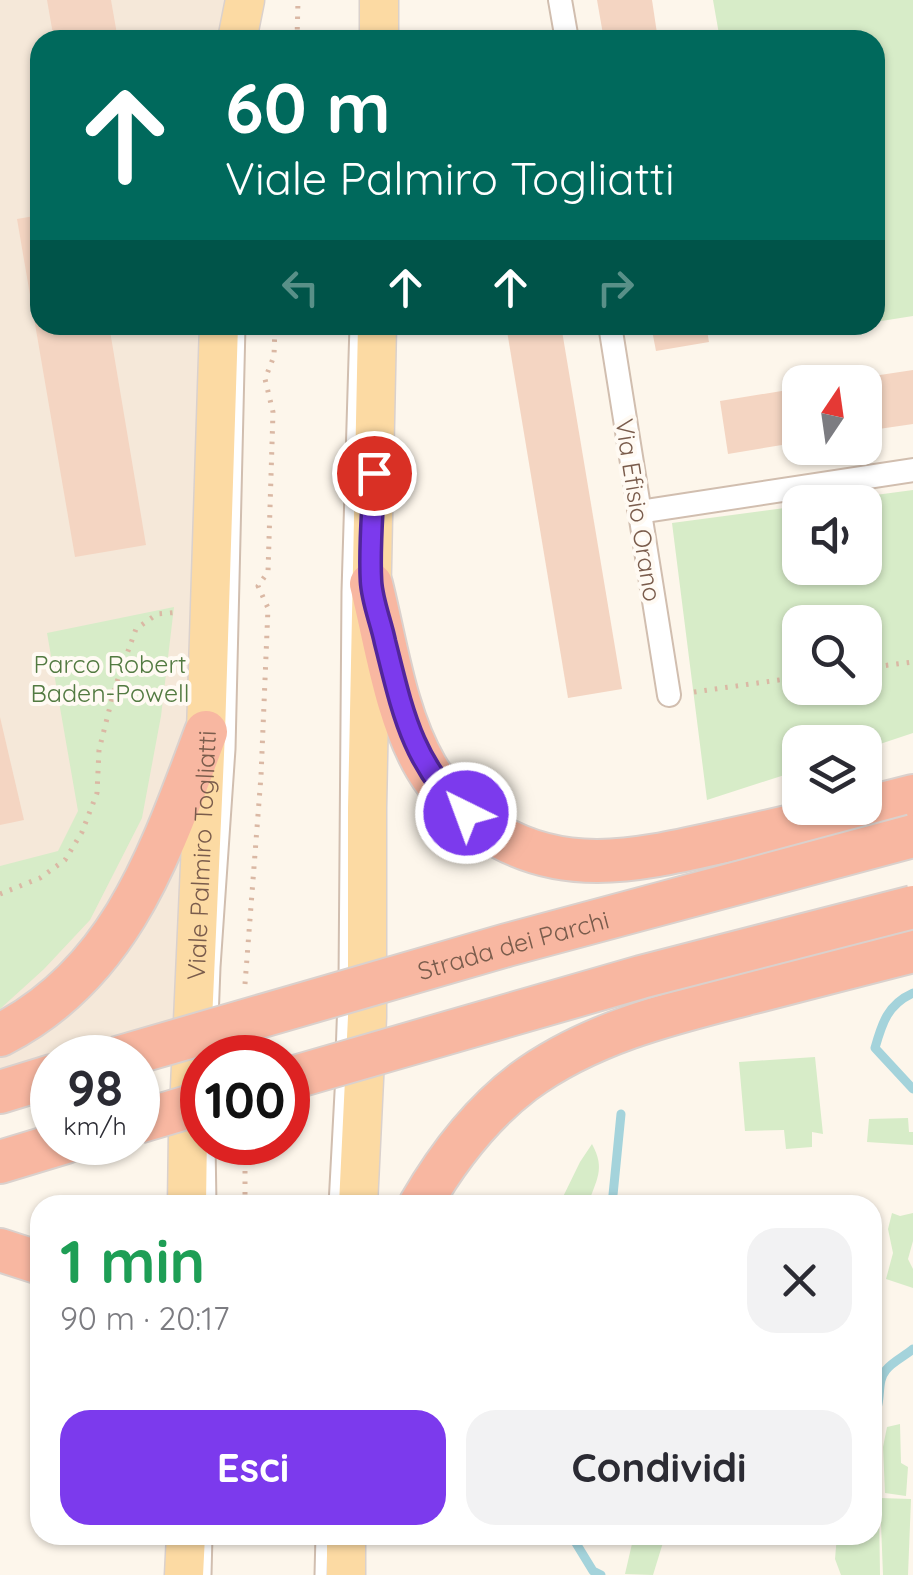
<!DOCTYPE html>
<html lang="it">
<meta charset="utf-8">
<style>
:root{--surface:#fff;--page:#f2f2f3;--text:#2b2b33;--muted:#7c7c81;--accent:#7c3aed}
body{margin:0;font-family:Quicksand,sans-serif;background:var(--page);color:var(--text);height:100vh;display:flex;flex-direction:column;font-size:38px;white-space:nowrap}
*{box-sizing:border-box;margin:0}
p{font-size:32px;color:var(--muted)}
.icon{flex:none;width:55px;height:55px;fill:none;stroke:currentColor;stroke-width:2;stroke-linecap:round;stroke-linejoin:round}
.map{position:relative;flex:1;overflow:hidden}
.drawer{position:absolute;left:30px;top:1195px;width:852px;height:350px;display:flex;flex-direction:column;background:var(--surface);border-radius:30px;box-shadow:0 2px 8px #0004}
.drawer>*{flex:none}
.guide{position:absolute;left:30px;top:30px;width:855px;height:305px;border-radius:30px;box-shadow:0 2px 8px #0004;background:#00695c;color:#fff;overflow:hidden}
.needle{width:65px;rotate:13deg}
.fabs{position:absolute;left:782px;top:365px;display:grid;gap:20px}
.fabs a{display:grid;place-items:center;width:100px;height:100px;border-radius:20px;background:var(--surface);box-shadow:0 2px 8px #0004;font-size:50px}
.speed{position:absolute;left:30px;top:1035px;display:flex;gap:20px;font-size:50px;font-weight:700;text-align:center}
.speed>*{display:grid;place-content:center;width:130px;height:130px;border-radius:50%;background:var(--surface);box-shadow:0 2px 8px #0004;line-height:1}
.speed small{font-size:25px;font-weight:400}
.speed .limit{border:15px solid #d22;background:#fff;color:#111}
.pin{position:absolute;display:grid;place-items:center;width:85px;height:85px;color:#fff;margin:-42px;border:5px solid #fff;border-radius:50%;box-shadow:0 2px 10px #0007}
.me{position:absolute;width:110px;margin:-55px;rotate:318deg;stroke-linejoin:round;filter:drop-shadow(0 0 8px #0008)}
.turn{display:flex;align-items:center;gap:35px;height:210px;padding:0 30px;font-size:45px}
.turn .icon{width:130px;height:130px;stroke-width:2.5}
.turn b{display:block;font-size:70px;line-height:85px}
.lanes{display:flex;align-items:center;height:95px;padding:0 30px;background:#0003;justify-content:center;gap:50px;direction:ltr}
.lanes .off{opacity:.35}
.round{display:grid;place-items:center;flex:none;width:105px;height:105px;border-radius:30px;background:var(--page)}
.head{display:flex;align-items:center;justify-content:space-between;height:170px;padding:0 30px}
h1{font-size:60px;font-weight:700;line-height:75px;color:#1e9e55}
.action{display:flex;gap:20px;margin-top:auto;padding:20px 30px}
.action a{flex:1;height:115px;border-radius:30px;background:var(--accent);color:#fff;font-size:40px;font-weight:700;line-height:115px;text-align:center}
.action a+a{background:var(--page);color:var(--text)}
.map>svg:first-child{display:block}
.residential{fill:#f5e8d9}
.green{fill:#d7ecc8;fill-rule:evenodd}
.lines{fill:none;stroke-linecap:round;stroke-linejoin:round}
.stream{stroke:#a4d3db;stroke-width:9}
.building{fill:#f4d5c2}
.service-casing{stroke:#d1beaf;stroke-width:15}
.minor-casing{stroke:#d1beaf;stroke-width:26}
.primary-casing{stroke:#dad1cd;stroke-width:41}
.motorway-casing{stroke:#dad1cd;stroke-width:46}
.path{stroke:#dab8a4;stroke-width:5;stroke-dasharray:2.5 8;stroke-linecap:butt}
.service{stroke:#fff;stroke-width:11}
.minor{stroke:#fff;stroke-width:22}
.primary{stroke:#fcdaa3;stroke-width:38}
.motorway{stroke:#f8b7a1;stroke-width:42}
.motorway-bridge-casing{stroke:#dad1cd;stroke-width:46;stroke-linecap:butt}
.motorway-bridge{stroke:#f8b7a1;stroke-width:42}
.route-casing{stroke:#51269a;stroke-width:25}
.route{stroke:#7c3aed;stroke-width:18}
.labels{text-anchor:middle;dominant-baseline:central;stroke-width:8;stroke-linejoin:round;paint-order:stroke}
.street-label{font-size:25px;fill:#7a5c4c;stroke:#fffaf3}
.park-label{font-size:25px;fill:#527a41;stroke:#fffaf3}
</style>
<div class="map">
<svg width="913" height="1575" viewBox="0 0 913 1575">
<rect width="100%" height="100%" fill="#fdf6eb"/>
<path class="residential" d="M 0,0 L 232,0 L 232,40 L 40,40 L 40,325 L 221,325 L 187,1037 L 117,1057 L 52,1058 L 0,1092 Z"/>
<g class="green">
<path d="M 713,0 L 913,0 L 913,316 L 875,322 L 875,40 L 720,40 Z"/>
<path d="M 913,490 L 913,733 L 865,749 L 865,742 L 800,742 L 800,770 L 707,800 L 672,523 L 800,506 L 800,568 L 865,568 L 865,502 L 823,502 ZM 800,622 L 865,622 L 865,688 L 800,688 Z"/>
<path d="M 174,607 L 161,716 L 142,818 L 90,920 L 44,969 L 0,1009 L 0,866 L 58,851 L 78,811 L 47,633 Z"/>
<path d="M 815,1057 L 823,1134 L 812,1132 L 812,1147 L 786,1149 L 784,1130 L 745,1131 L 739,1062 Z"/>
<path d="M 908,1118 L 909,1132 L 913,1132 L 913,1145 L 867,1142 L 869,1119 Z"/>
<path d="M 592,1144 C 606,1170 596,1179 588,1205 L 559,1205 L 580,1162 Z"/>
<path d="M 892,1213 L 900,1216 L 913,1213 L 913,1241 L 908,1259 L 913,1269 L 913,1288 L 886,1279 L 893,1253 L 888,1229 Z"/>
<path d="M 900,1424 L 901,1463 L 908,1467 L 906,1496 L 885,1493 L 883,1447 L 887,1427 Z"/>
<path d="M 873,1449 L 879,1504 L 880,1575 L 841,1575 L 835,1559 L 837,1535 L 872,1535 Z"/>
<path d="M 880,1498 L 911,1499 L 908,1575 L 883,1575 Z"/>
<path d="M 634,1535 L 665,1536 L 653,1575 L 625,1574 Z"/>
</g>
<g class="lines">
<g class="stream">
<path d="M 913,993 C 888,1004 882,1023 875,1048 L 913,1089"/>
<path d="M 612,1205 L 621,1114"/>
<path d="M 872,1417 C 884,1402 875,1383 886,1370 C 892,1362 905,1356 913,1349"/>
<path d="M 571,1535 L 593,1571 L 601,1575"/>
</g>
</g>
<g class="building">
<path d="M 47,0 L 111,0 L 118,40 L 54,40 Z"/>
<path d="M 597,0 L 652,0 L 658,40 L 604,40 Z"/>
<path d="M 40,215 L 40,325 L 109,325 L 146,545 L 75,557 L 17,219 Z"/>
<path d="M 506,325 L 561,325 L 622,689 L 568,698 Z"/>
<path d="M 651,325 L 706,325 L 709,342 L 656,351 Z"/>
<path d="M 913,370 L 913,424 L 865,431 L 865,382 L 847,382 L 847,380 Z"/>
<path d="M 800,388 L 800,442 L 728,454 L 720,401 Z"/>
<path d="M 0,717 L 24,820 L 0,825 Z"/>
</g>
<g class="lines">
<g class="service-casing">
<g id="service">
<path d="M 345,981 L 348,592 L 356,325"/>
<path d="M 212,1020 L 214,967 L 229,749 L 239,325"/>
<path d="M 342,1056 L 344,999"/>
<path d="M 209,1142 L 210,1205"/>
<path d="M 335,1205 L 342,1074"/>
<path d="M 205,1575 L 206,1535"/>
<path d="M 321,1575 L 322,1535"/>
</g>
</g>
<g class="minor-casing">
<g id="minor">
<path d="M 560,0 L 567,40"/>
<path d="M 610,325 L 669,695"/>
<path d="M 639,512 L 913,470"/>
</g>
</g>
<g class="primary-casing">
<g id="primary">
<path d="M 237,40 L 245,0"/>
<path d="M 379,40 L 379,0"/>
<path id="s1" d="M 187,1205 L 188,1132 L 206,732 L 219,325"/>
<path d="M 358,1205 L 367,1017 L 367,808 L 377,325"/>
<path d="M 184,1575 L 186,1535"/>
<path d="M 346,1575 L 346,1535"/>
</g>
</g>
<g class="motorway-casing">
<g id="motorway">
<path d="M 371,584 C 386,644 395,714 426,767 C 440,791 461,811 484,827 C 564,882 647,858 734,839 C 794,826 854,811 913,796"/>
<path d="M 0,1035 C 122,973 161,851 206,732"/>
<path d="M 0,1092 L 52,1076"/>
<path d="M 0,1162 L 66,1142"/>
<path d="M 420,1205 C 446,1160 481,1114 523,1082 C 589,1033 671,1013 750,993 C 804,979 859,965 913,951"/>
<path d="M 0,1250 L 40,1263"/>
</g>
</g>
<g class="path">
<path d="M 297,40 L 298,0"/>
<path d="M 865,668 L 913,662"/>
<path d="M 694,692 L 800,677"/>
<path d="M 0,894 L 40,878 L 65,860 L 82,832 L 97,793 L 99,750 L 115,687 L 136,629 L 157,614 L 180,612"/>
<path d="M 245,984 L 261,776 L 268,608 L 258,586 L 268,572 L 273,412 L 265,379 L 274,356 L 275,325"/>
<path d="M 245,1205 L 245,1142"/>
</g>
<use href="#service" class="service"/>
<use href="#minor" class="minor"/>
<use href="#primary" class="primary"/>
<use href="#motorway" class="motorway"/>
<g class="motorway-bridge-casing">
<g id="motorway-bridge">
<path id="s2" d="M 117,1058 L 507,945 L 913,836"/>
<path d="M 288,1079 L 641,977 L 913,907"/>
<path d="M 138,1122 L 202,1103"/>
</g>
</g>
<use href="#motorway-bridge" class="motorway-bridge"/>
</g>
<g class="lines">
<g class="route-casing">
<path id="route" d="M 374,473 C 373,509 369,546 371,581 C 372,601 381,622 385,642 C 402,709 412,764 466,813"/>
</g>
<use href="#route" class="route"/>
</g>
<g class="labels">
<g class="street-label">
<text transform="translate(639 510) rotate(81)">Via Efisio Orano</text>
<text stroke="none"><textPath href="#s1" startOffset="350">Viale Palmiro Togliatti</textPath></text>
<text stroke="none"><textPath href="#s2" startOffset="412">Strada dei Parchi</textPath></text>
</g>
<g class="park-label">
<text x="110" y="663">Parco Robert<tspan x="110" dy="29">Baden-Powell</tspan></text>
</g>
</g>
</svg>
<div class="fabs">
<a><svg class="needle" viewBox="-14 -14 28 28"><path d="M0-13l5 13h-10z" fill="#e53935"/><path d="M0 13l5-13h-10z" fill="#7c7c81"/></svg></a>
<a><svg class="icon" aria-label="sound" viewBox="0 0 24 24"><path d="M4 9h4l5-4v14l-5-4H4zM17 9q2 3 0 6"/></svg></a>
<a><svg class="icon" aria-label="search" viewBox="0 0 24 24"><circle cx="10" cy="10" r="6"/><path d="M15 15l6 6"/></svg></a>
<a><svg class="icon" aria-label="layers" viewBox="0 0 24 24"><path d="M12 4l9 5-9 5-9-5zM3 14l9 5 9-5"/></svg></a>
</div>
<div class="speed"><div>98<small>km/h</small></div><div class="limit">100</div></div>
<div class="pin" style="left:374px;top:473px;background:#d93025"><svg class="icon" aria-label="arrive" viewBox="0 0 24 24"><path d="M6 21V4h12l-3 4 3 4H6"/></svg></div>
<svg class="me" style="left:466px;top:813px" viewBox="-20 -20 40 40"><circle r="17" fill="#7c3aed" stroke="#fff" stroke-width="3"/><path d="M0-11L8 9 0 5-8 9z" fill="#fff"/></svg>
<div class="guide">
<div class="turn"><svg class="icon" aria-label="ahead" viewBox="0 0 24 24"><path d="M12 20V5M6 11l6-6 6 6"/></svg><div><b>60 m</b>Viale Palmiro Togliatti</div></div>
<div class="lanes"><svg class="icon off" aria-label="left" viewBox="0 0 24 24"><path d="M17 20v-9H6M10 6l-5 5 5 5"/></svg><svg class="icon" aria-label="ahead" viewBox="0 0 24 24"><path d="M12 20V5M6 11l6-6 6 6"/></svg><svg class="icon" aria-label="ahead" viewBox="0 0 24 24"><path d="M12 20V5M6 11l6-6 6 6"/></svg><svg class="icon off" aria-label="right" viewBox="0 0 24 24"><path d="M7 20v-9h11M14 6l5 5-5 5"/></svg></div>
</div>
<section class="drawer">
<div class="head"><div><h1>1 min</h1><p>90 m · 20:17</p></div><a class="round"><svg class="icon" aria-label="close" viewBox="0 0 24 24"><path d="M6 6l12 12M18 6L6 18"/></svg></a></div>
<div class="action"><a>Esci</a><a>Condividi</a></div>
</section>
</div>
